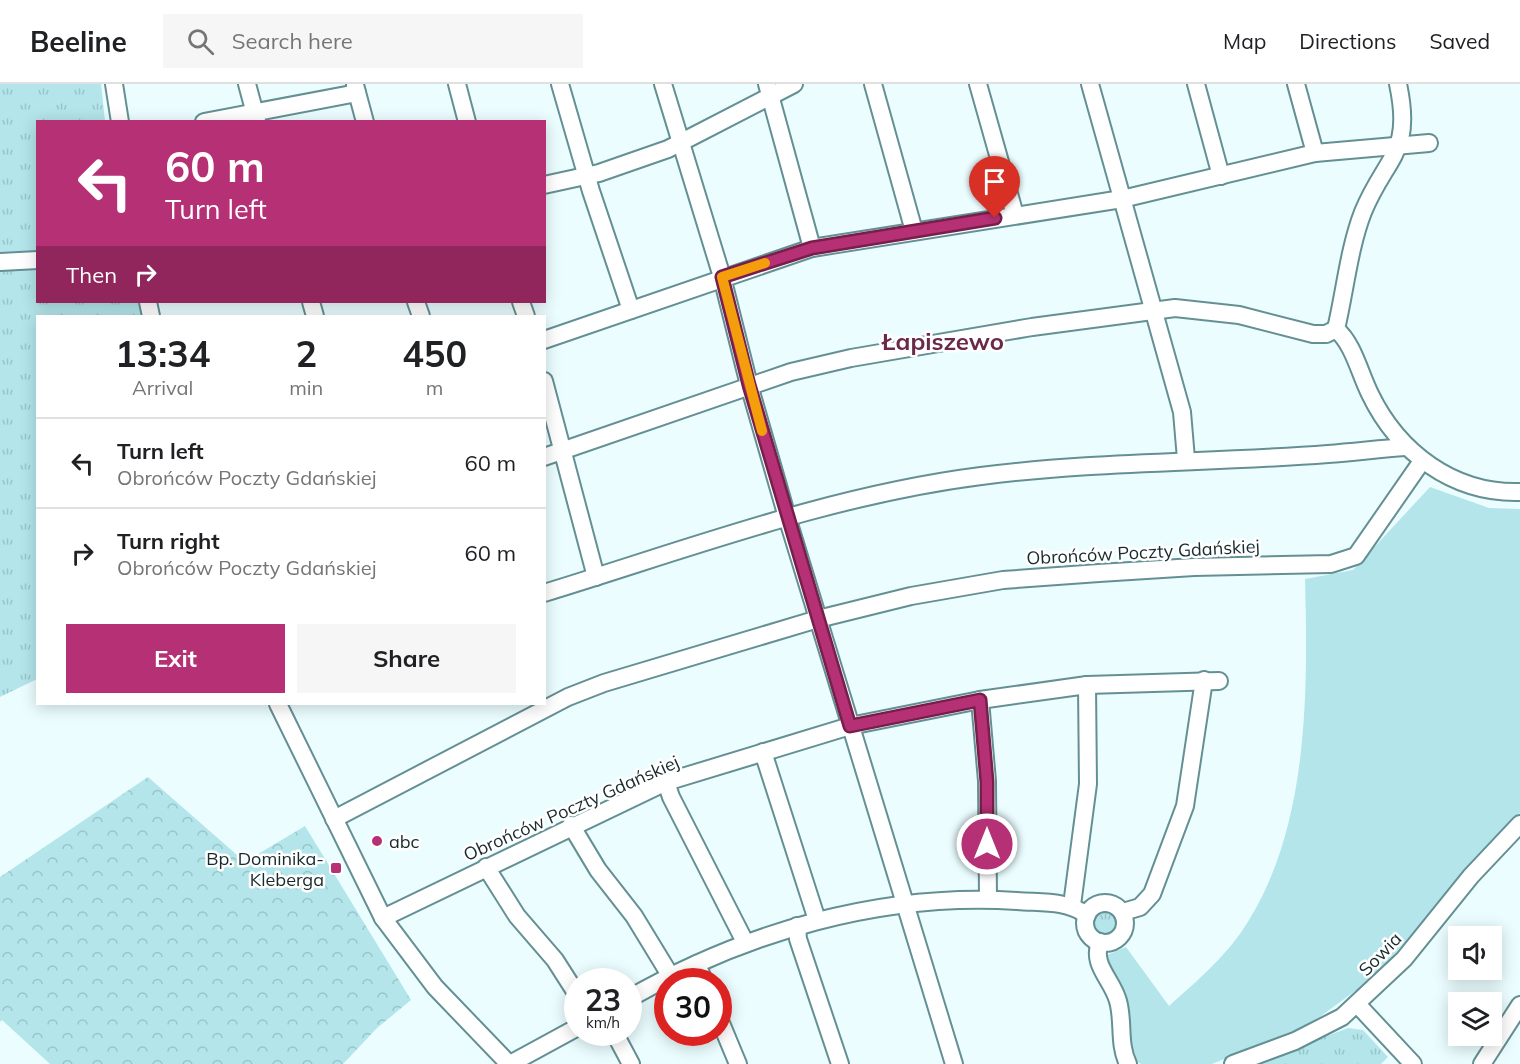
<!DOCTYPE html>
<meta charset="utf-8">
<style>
:root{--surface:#fff;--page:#f6f6f6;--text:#202124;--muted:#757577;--line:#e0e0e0;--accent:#b53074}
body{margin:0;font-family:Mulish,sans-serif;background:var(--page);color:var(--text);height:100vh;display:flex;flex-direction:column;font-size:22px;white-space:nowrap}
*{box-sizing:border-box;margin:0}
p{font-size:20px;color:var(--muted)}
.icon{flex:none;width:33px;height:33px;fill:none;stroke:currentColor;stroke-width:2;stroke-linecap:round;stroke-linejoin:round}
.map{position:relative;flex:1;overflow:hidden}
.panel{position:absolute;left:36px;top:231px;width:510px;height:390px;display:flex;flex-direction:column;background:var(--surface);border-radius:0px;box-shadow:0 3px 15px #0003}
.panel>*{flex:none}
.hud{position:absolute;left:36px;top:36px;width:510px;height:183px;border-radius:0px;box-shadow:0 3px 15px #0003;background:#b53074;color:#fff;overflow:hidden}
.fabs{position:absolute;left:1448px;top:842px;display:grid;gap:12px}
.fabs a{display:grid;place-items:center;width:54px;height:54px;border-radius:0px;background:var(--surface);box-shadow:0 3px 15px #0003;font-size:30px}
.speed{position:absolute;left:564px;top:884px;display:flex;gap:12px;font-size:30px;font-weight:700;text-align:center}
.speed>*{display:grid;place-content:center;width:78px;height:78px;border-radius:50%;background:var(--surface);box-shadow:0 3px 15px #0003;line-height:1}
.speed small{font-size:15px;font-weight:400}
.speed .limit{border:9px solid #d22;background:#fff;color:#111}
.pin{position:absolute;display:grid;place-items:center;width:51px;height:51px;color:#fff;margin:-62px -26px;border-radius:50% 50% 50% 0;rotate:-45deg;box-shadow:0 0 6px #0007}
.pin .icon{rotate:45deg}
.me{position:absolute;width:66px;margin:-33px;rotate:0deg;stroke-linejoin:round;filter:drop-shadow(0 0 4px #0008)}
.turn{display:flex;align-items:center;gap:21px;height:126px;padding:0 30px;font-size:27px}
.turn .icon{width:78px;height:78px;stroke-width:2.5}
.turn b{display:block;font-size:42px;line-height:51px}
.then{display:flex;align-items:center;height:57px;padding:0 30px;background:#0003;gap:12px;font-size:22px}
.eta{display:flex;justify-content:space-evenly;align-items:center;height:102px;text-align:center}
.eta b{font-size:36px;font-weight:700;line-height:42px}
.primary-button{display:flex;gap:12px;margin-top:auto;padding:12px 30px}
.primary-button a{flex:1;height:69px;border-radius:0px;background:var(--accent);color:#fff;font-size:24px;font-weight:700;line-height:69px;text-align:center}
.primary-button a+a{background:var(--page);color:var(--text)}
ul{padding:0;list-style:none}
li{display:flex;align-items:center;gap:18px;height:90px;padding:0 30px;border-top:2px solid var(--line)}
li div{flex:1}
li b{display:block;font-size:22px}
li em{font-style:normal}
header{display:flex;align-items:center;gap:36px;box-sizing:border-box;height:84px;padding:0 30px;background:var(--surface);border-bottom:2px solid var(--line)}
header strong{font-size:28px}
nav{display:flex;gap:33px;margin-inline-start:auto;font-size:21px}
.search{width:420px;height:54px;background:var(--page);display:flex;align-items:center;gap:15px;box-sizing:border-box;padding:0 21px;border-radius:0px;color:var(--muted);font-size:22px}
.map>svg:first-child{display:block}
.grass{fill:url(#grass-tufts)}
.forest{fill:url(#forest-crowns)}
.park{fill:#b3e5ea}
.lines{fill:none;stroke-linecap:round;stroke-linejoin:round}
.minor-casing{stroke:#649094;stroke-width:20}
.minor{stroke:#fff;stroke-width:16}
.route-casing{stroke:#761f4b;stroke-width:15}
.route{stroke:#b53074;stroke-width:10}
.slow{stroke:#f59e0b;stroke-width:10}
.poi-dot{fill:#b53074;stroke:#fff;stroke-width:2}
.labels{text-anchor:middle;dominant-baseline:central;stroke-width:5;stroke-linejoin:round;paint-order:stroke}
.street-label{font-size:18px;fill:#182a2c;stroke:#fff}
.poi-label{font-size:18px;fill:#182a2c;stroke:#fff;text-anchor:start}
.district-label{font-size:24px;font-weight:bold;fill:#6a2947;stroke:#fff}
</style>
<header>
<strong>Beeline</strong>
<div class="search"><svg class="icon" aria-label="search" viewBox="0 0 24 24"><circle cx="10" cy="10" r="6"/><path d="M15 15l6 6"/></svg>Search here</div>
<nav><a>Map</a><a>Directions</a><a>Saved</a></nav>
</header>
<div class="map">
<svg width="1520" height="980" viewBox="0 0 1520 980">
<defs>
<pattern id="grass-tufts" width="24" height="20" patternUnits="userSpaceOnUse" patternTransform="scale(1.5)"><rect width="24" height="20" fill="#b3e5ea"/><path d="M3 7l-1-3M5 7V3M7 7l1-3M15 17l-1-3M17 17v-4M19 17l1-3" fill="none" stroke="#99c5c9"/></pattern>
<pattern id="forest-crowns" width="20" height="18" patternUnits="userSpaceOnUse" patternTransform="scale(1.5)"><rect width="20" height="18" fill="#b3e5ea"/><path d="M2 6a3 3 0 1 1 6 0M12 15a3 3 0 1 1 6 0" fill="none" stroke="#99c5c9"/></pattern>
</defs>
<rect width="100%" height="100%" fill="#ebfdff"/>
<g class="grass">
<path d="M 0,0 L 101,0 L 105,37 L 38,38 L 37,167 L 0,170 Z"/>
<path d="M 37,183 L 38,218 L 138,218 L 142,232 L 38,232 L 37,595 L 0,613 L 0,184 Z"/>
<circle cx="1105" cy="839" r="11"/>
<path d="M 1348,944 L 1363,946 L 1388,973 L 1381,980 L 1253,980 Z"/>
</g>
<path class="forest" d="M 148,693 L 245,778 L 305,742 L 411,916 L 377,944 L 343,980 L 50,980 L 2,936 L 0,938 L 0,793 Z"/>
<path class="park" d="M 1430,403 L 1489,424 L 1520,425 L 1520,729 L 1373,894 L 1310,940 L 1212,980 L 1141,980 L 1136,977 L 1128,948 L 1121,900 L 1106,881 L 1105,872 L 1126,863 L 1169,922 C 1198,896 1229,870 1249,836 C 1309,739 1308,605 1305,495 L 1353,486 Z"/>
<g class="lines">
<g class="minor-casing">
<g id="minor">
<path d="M 114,0 L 120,38"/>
<path d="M 247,0 L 257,37"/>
<path d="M 457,0 L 467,38"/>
<path d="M 560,0 L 591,107 L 631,226"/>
<path d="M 663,0 L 722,193 L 749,301 L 787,433 L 954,980"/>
<path d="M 767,0 L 812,164"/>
<path d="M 873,0 L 914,147"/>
<path d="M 978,0 L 1015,131"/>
<path d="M 1090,0 L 1182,328 L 1186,375"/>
<path d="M 1196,0 L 1221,92"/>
<path d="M 1296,0 L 1315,69"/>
<path d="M 1398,0 C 1413,70 1386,72 1363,128 C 1349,164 1345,207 1336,245 C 1354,261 1359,288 1370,310 C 1398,368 1453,410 1520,408"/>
<path d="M 355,1 L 365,38"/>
<path d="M 204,38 L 357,9"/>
<path d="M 544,101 L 599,89 L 668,65 L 794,0"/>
<path d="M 0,178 L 38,176"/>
<path d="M 148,218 L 151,232"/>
<path d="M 311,218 L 315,232"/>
<path d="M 416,218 L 421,232"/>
<path d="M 521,218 L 526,232"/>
<path d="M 544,256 L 812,164 L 1122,115 L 1315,69 L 1429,59"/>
<path d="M 544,297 L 596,493"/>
<path d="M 544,373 L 791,288 L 851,274 L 1032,243 L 1175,224 L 1239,231 L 1313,250 L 1326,250 L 1336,245"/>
<path d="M 544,509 C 688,465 831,411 981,392 C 1096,377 1212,379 1328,370 C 1354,368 1379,365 1405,363"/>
<path d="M 980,616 L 987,697 L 988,815"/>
<path d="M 278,620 L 383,834 L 435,903 L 509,980"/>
<path d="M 763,668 L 817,836"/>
<path d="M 666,698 L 671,713 L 745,858"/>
<path d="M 334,735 L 568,613 L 604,599 L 818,535 L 911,512 L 1003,496 L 1099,489 L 1194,483 L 1331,480 L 1356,472 L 1422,377"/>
<path d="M 571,741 L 598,786 L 634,832 L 670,891"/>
<path d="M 486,783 L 517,832 L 555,876 L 578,912"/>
<circle cx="1105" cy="839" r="20"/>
<path d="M 1072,821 L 1088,700 L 1087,601"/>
<path d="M 1123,828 L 1140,823 L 1152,810 L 1185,722 L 1204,596"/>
<path d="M 383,834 L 666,698 L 850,642 L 980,616 L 1087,601 L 1219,597"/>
<path d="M 797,842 L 798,855 L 840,980"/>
<path d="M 1100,858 C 1091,881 1112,895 1118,917 C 1124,938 1118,959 1128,980"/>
<path d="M 697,880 L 704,897"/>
<path d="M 628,915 C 745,848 882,808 1017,817 C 1043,819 1065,816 1087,831"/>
<path d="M 1357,920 L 1413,980"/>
<path d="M 718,932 L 738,980"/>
<path d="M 614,948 L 631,980"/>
<path d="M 510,980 L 578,943"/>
<path d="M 1233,980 L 1295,957 L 1342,933 L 1404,875 L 1471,792 L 1520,740"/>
<path d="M 1482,980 L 1520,921"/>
</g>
</g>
<use href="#minor" class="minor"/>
</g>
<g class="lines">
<g class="route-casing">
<path id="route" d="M 987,760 L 987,698 L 980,616 L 850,642 L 749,301 L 722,193 L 812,164 L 995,134"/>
</g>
<use href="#route" class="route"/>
<path class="slow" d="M 762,347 L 722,193 L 765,179"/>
</g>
<g class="poi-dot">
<circle cx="377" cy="757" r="6"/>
<rect x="330" y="778" width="12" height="12" rx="3"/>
</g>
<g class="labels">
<g class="street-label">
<text transform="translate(1143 468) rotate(-3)">Obrońców Poczty Gdańskiej</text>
<text transform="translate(571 724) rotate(-24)">Obrońców Poczty Gdańskiej</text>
<text transform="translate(1380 870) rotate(-46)">Sowia</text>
</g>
<g class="poi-label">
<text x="389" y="757">abc</text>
<text x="324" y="774" text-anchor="end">Bp. Dominika-<tspan x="324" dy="21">Kleberga</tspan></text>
</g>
<g class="district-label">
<text x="943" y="257">Łapiszewo</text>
</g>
</g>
</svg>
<div class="fabs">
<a><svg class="icon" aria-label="sound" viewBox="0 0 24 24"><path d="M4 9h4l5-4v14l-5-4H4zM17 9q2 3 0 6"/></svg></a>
<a><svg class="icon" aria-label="layers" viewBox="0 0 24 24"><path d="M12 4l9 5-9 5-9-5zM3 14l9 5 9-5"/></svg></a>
</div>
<div class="speed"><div>23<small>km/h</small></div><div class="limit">30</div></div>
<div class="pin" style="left:995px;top:134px;background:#d93025"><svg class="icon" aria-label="arrive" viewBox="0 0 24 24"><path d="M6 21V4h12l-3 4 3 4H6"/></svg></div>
<svg class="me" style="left:987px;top:760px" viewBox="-20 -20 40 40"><circle r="17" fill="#b53074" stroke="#fff" stroke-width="3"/><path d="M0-11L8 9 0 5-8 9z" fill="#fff"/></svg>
<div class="hud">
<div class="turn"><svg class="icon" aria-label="left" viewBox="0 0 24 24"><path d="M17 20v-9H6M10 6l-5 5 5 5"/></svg><div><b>60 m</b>Turn left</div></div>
<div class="then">Then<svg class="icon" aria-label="right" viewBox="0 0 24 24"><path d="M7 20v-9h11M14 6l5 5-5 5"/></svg></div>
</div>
<section class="panel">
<div class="eta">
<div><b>13:34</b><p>Arrival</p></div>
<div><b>2</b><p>min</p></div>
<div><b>450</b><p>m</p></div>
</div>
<ul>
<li><svg class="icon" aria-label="left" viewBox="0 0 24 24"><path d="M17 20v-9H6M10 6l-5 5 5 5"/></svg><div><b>Turn left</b><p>Obrońców Poczty Gdańskiej</p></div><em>60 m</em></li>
<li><svg class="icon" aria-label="right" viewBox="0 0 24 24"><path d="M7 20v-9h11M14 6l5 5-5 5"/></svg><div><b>Turn right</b><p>Obrońców Poczty Gdańskiej</p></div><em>60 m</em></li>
</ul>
<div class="primary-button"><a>Exit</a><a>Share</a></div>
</section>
</div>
